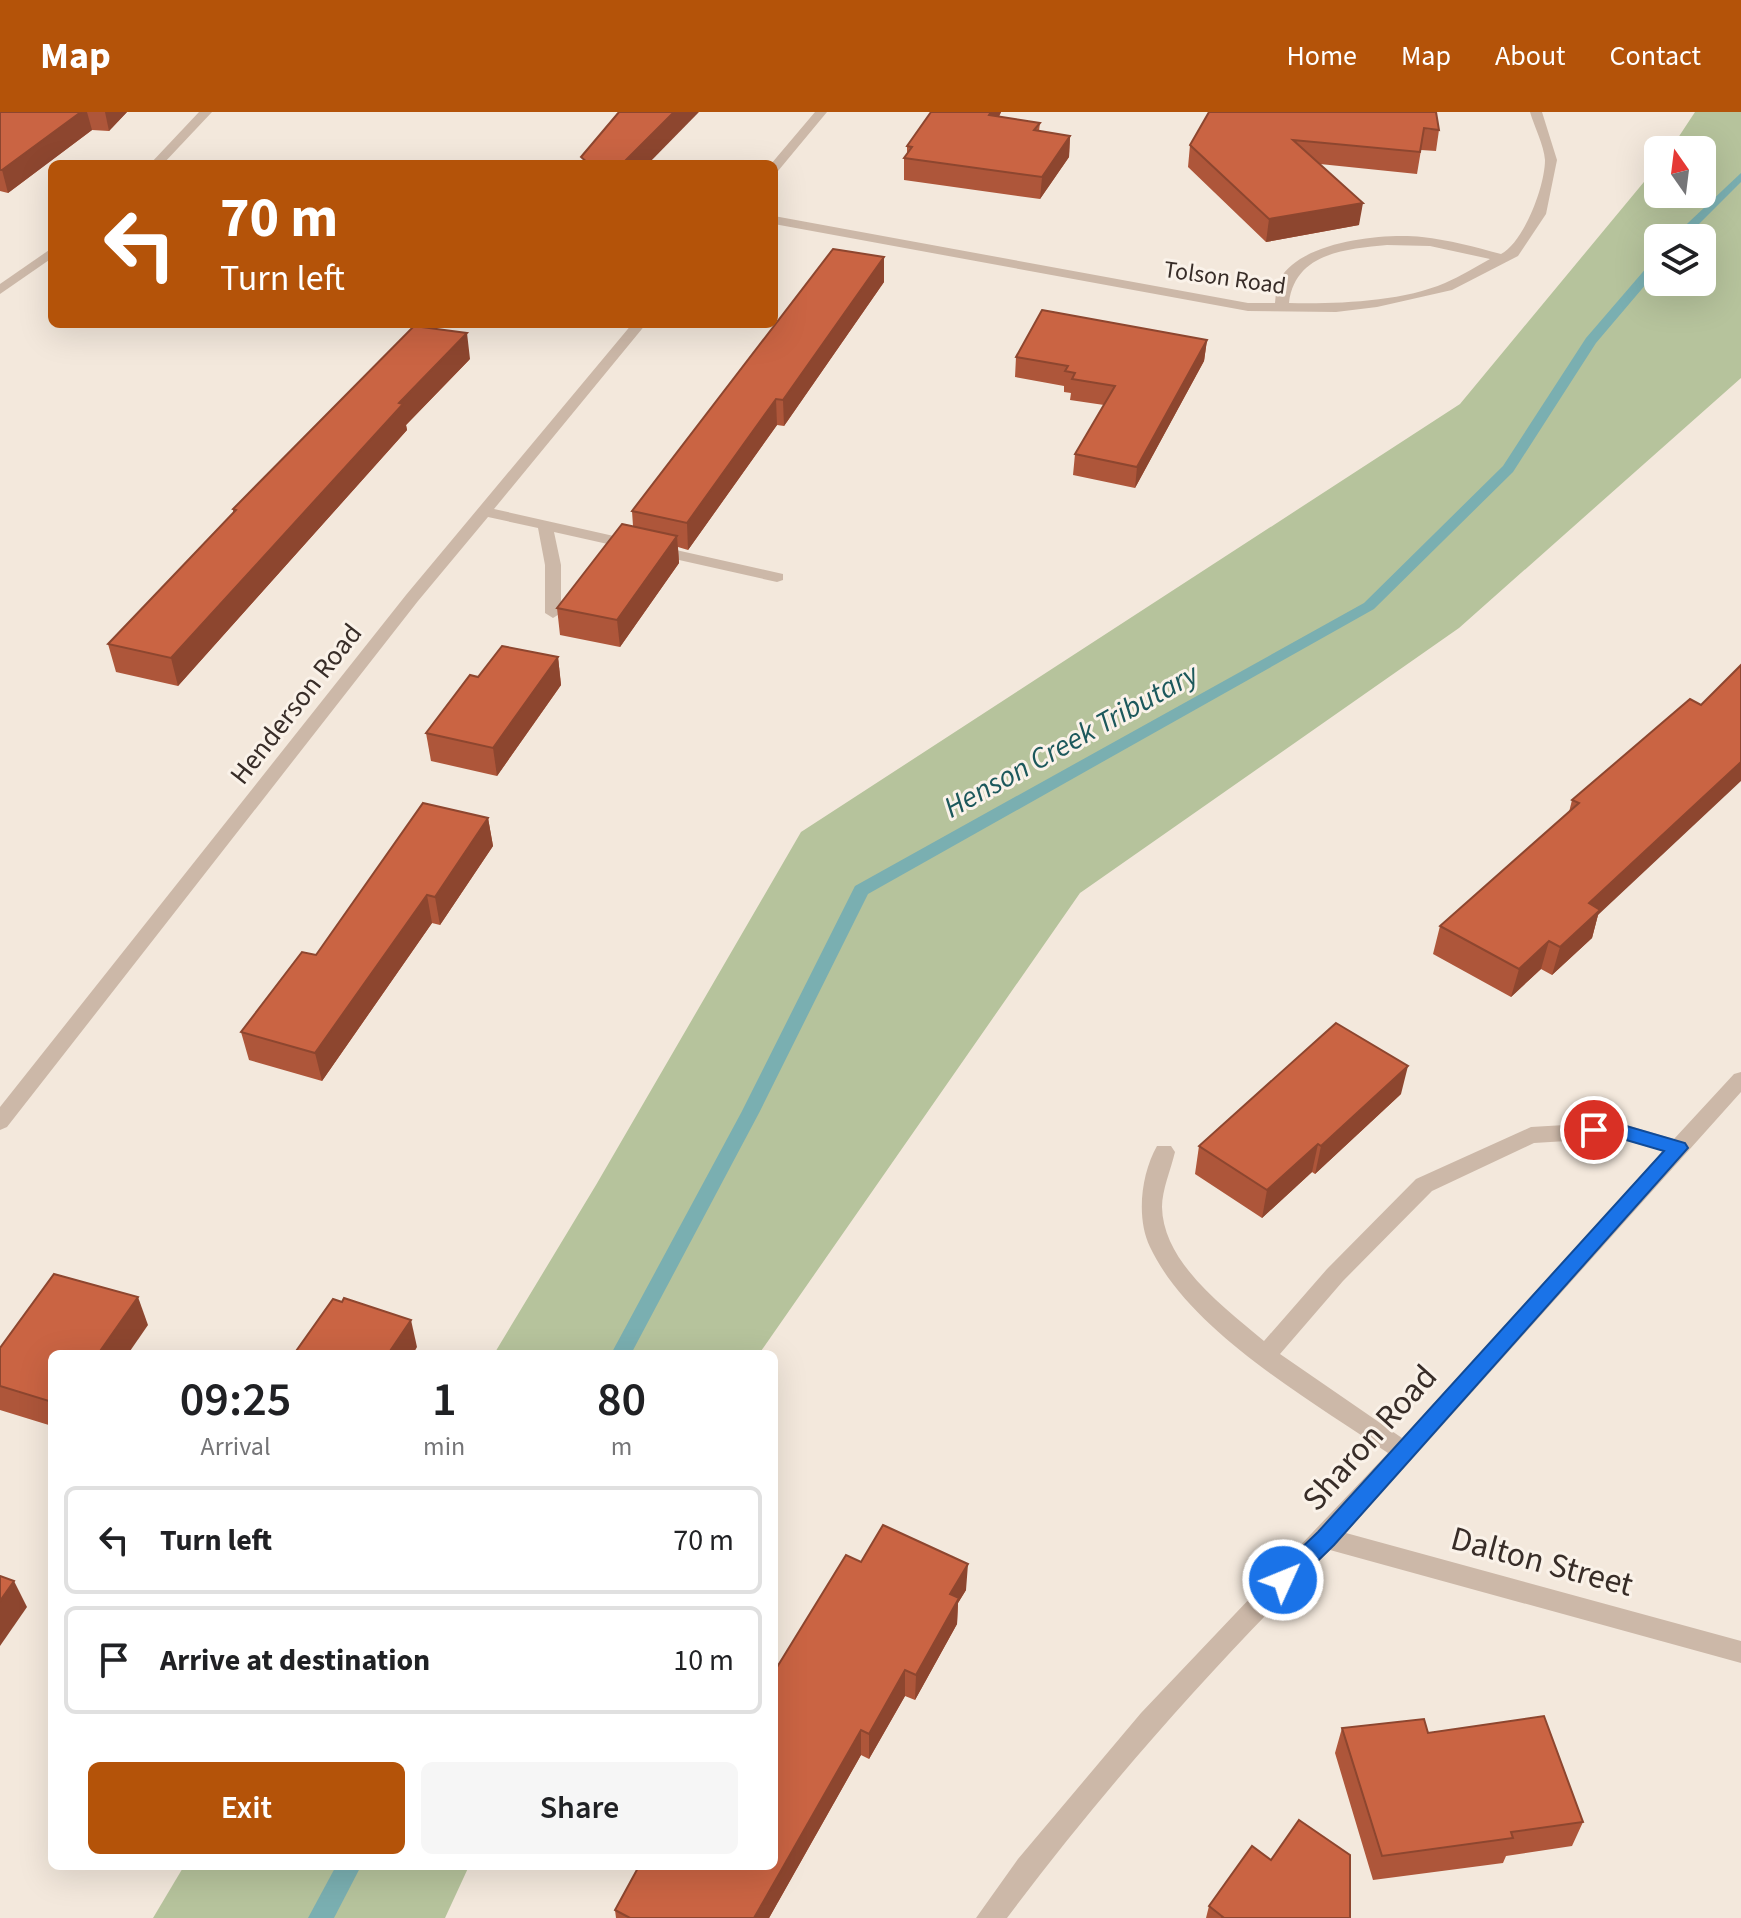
<!DOCTYPE html>
<style>
:root{--surface:#fff;--page:#f6f6f6;--text:#202124;--muted:#757577;--line:#e0e0e0;--accent:#b45309}
body{margin:0;font-family:"Source Sans 3",sans-serif;background:var(--page);color:var(--text);height:100vh;display:flex;flex-direction:column;font-size:30px;white-space:nowrap}
*{box-sizing:border-box;margin:0}
p{font-size:26px;color:var(--muted)}
.icon{flex:none;width:44px;height:44px;fill:none;stroke:currentColor;stroke-width:2;stroke-linecap:round;stroke-linejoin:round}
.map{position:relative;flex:1;overflow:hidden}
.side{position:absolute;left:48px;top:1238px;width:730px;height:520px;display:flex;flex-direction:column;background:var(--surface);border-radius:12px;box-shadow:0 8px 32px #0002}
.side>*{flex:none}
.banner{position:absolute;left:48px;top:48px;width:730px;height:168px;border-radius:12px;box-shadow:0 8px 32px #0002;background:#b45309;color:#fff;overflow:hidden}
.needle{width:52px;rotate:346deg}
.controls{position:absolute;left:1644px;top:24px;display:grid;gap:16px}
.controls a{display:grid;place-items:center;width:72px;height:72px;border-radius:12px;background:var(--surface);box-shadow:0 8px 32px #0002;font-size:40px}
.pin{position:absolute;display:grid;place-items:center;width:68px;height:68px;color:#fff;margin:-34px;border:4px solid #fff;border-radius:50%;box-shadow:0 2px 8px #0007}
.me{position:absolute;width:88px;margin:-44px;rotate:46deg;stroke-linejoin:round;filter:drop-shadow(0 0 6px #0008)}
.turn{display:flex;align-items:center;gap:28px;height:168px;padding:0 40px;font-size:36px}
.turn .icon{width:104px;height:104px;stroke-width:2.5}
.turn b{display:block;font-size:56px;line-height:68px}
.eta{display:flex;justify-content:space-evenly;align-items:center;height:136px;text-align:center}
.eta b{font-size:48px;font-weight:600;line-height:56px}
.action{display:flex;gap:16px;margin-top:auto;padding:16px 40px}
.action a{flex:1;height:92px;border-radius:12px;background:var(--accent);color:#fff;font-size:32px;font-weight:600;line-height:92px;text-align:center}
.action a+a{background:var(--page);color:var(--text)}
ul{padding:0;list-style:none}
li{display:flex;align-items:center;gap:24px;height:108px;margin:0 16px 12px;padding:0 24px;border:4px solid var(--line);border-radius:12px}
li div{flex:1}
li b{display:block;font-size:30px}
li em{font-style:normal}
header{display:flex;align-items:center;gap:48px;box-sizing:border-box;height:112px;padding:0 40px;background:var(--accent);color:#fff}
header strong{font-size:38px}
nav{display:flex;gap:44px;margin-inline-start:auto;font-size:28px}
.map>svg:first-child{display:block}
.green{fill:#b6c39c;fill-rule:evenodd}
.lines{fill:none;stroke-linecap:round;stroke-linejoin:round}
.stream{fill:#7aafb1;fill-rule:evenodd}
.minor{fill:#ccb8a8;fill-rule:evenodd}
.wall{fill:#ae563a}
.shaded-wall{fill:#8d462f}
.building{fill:#ca6443;stroke:#8d462f;stroke-width:2}
.route{fill:#1a73e8;stroke:#114b97;stroke-width:2}
.labels{text-anchor:middle;dominant-baseline:central;stroke-width:6;stroke-linejoin:round;paint-order:stroke}
.far-street-label{font-size:24px;fill:#382d28;stroke:#faf2e9}
.street-label{font-size:28px;fill:#382d28;stroke:#faf2e9}
.water-label{font-size:30px;font-style:italic;fill:#1c585c;stroke:#faf2e9}
.near-street-label{font-size:34px;fill:#382d28;stroke:#faf2e9}
</style>
<header>
<strong>Map</strong>
<nav><a>Home</a><a>Map</a><a>About</a><a>Contact</a></nav>
</header>
<div class="map">
<svg width="1741" height="1806" viewBox="0 0 1741 1806">
<rect width="100%" height="100%" fill="#f3e8dc"/>
<g class="green">
<path d="M 1695,0 L 1741,0 L 1741,266 L 1459,516 L 1080,781 L 759,1242 L 494,1242 L 596,1073 L 801,720 L 1460,292 L 1658,53 L 1658,82 L 1702,82 L 1702,38 L 1670,38 ZM 1658,126 L 1702,126 L 1702,170 L 1658,170 Z"/>
<path d="M 184,1754 L 469,1754 L 445,1806 L 153,1806 Z"/>
</g>
<g class="lines">
<g class="stream">
<path d="M 1741,61 L 1741,70 L 1685,126 L 1672,126 Z"/>
<path d="M 1658,146 L 1658,158 L 1596,231 L 1513,360 L 1374,497 L 868,782 L 759,1001 L 631,1242 L 611,1242 L 741,1001 L 855,774 L 1364,491 L 1503,354 L 1586,226 L 1654,147 Z"/>
<path d="M 336,1754 L 361,1754 L 334,1806 L 308,1806 Z"/>
</g>
<g class="minor">
<path d="M 199,0 L 212,0 L 163,52 L 150,52 Z"/>
<path d="M 815,0 L 827,0 L 778,59 L 774,60 L 774,52 L 771,52 Z"/>
<path d="M 1530,0 L 1542,0 L 1557,48 L 1546,102 L 1518,144 L 1452,178 L 1377,195 L 1336,200 L 1248,199 L 774,112 L 774,104 L 1248,191 L 1275,191 C 1276,183 1276,174 1280,167 C 1301,129 1384,121 1422,125 C 1449,128 1475,135 1501,142 C 1524,130 1545,74 1545,48 C 1544,33 1534,14 1530,0 ZM 1387,133 L 1430,134 L 1490,147 C 1475,155 1461,164 1445,171 C 1401,190 1336,192 1289,191 C 1295,141 1345,137 1387,133 Z"/>
<path d="M 52,136 L 52,146 L 0,182 L 0,172 Z"/>
<path d="M 632,212 L 646,212 L 494,397 L 783,462 L 783,468 L 777,470 L 554,420 L 561,453 L 561,501 L 553,506 L 545,501 L 545,453 L 538,416 L 488,405 L 418,489 L 7,1015 L 0,1018 L 0,995 L 406,483 Z"/>
<path d="M 1741,960 L 1741,980 L 1346,1421 L 1741,1529 L 1741,1551 L 1330,1438 C 1214,1553 1105,1675 1007,1806 L 976,1806 L 1018,1747 L 1141,1601 L 1388,1341 C 1312,1289 1190,1220 1150,1135 C 1136,1106 1141,1062 1157,1034 L 1171,1034 L 1175,1040 C 1171,1057 1162,1078 1162,1095 C 1163,1151 1225,1196 1264,1229 L 1327,1157 L 1416,1067 L 1531,1015 L 1616,1010 L 1674,1027 L 1734,962 ZM 1616,1026 L 1663,1039 L 1402,1326 L 1280,1242 L 1343,1169 L 1432,1079 L 1534,1031 Z"/>
</g>
</g>
<g class="wall">
<path d="M 0,0 L 127,0 L 109,19 L 92,18 L 8,81 L 0,79 Z"/>
<path d="M 931,0 L 1001,0 L 999,5 L 1040,11 L 1039,19 L 1070,24 L 1069,45 L 1040,87 L 904,68 L 904,46 L 907,42 L 907,34 Z"/>
<path d="M 1209,0 L 1439,18 L 1436,39 L 1421,38 L 1417,62 L 1320,52 L 1359,113 L 1266,130 L 1188,55 L 1190,33 Z"/>
<path d="M 884,145 L 884,170 L 784,314 L 777,313 L 688,438 L 678,435 L 679,451 L 620,535 L 560,523 L 557,496 L 633,414 L 632,399 Z"/>
<path d="M 1207,228 L 1204,249 L 1135,376 L 1073,363 L 1075,342 L 1104,293 L 1070,288 L 1071,281 L 1064,280 L 1064,274 L 1015,265 L 1016,245 Z"/>
<path d="M 470,247 L 406,313 L 407,318 L 178,574 L 116,560 L 108,532 L 233,401 L 233,397 Z"/>
<path d="M 558,545 L 561,573 L 497,664 L 431,649 L 426,621 L 478,565 Z"/>
<path d="M 1690,587 L 1598,803 L 1592,826 L 1552,863 L 1541,857 L 1511,885 L 1433,842 L 1440,814 L 1569,700 L 1572,688 Z"/>
<path d="M 488,706 L 493,734 L 440,813 L 432,811 L 322,969 L 249,948 L 241,920 L 316,843 Z"/>
<path d="M 1401,982 L 1315,1062 L 1312,1060 L 1262,1106 L 1195,1062 L 1199,1034 Z"/>
<path d="M 148,1213 L 52,1242 L 52,1314 L 0,1298 L 0,1236 Z"/>
<path d="M 861,1450 L 966,1478 L 958,1491 L 957,1512 L 915,1588 L 905,1584 L 869,1647 L 861,1643 L 769,1806 L 616,1806 L 615,1798 L 774,1754 Z"/>
<path d="M 1342,1616 L 1428,1621 L 1583,1710 L 1572,1734 L 1506,1744 L 1503,1751 L 1373,1768 L 1335,1641 Z"/>
<path d="M 1209,1794 L 1350,1806 L 1206,1806 Z"/>
</g>
<g class="shaded-wall">
<path d="M 81,0 L 87,0 L 92,18 L 8,81 L 2,58 Z"/>
<path d="M 105,0 L 127,0 L 109,19 Z"/>
<path d="M 674,0 L 699,0 L 648,52 L 622,52 Z"/>
<path d="M 991,0 L 1001,0 L 988,25 L 989,3 Z"/>
<path d="M 1070,24 L 1069,45 L 1040,87 L 1042,65 Z"/>
<path d="M 1363,91 L 1359,113 L 1266,130 L 1269,107 Z"/>
<path d="M 884,145 L 884,170 L 784,314 L 783,288 Z"/>
<path d="M 467,221 L 470,247 L 406,313 L 407,318 L 178,574 L 171,546 L 399,291 Z"/>
<path d="M 1207,228 L 1204,249 L 1135,376 L 1137,355 Z"/>
<path d="M 776,287 L 777,313 L 688,438 L 687,411 Z"/>
<path d="M 677,424 L 679,451 L 620,535 L 617,508 Z"/>
<path d="M 558,545 L 561,573 L 497,664 L 493,636 Z"/>
<path d="M 1741,650 L 1741,669 L 1598,803 L 1592,826 L 1552,863 L 1560,835 L 1589,791 Z"/>
<path d="M 488,706 L 493,734 L 440,813 L 435,785 Z"/>
<path d="M 427,783 L 432,811 L 322,969 L 315,941 Z"/>
<path d="M 1549,829 L 1541,857 L 1511,885 L 1519,857 Z"/>
<path d="M 1408,954 L 1401,982 L 1315,1062 L 1321,1034 Z"/>
<path d="M 1318,1032 L 1312,1060 L 1262,1106 L 1267,1078 Z"/>
<path d="M 138,1185 L 148,1213 L 128,1242 L 98,1242 Z"/>
<path d="M 411,1208 L 417,1235 L 413,1242 L 388,1242 Z"/>
<path d="M 968,1452 L 966,1478 L 958,1491 L 957,1512 L 915,1588 L 916,1563 L 950,1482 Z"/>
<path d="M 14,1469 L 27,1495 L 0,1534 L 0,1489 Z"/>
<path d="M 905,1558 L 905,1584 L 869,1647 L 869,1622 Z"/>
<path d="M 861,1618 L 861,1643 L 769,1806 L 754,1806 Z"/>
</g>
<g class="building">
<path d="M 0,0 L 81,0 L 2,58 L 0,58 Z"/>
<path d="M 619,0 L 674,0 L 622,52 L 589,52 L 581,45 Z"/>
<path d="M 931,0 L 991,0 L 989,3 L 1040,11 L 1034,18 L 1070,24 L 1042,65 L 904,46 L 912,35 L 907,34 Z"/>
<path d="M 1209,0 L 1436,0 L 1439,18 L 1424,16 L 1420,40 L 1293,28 L 1363,91 L 1269,107 L 1190,33 Z"/>
<path d="M 833,137 L 884,145 L 783,288 L 776,287 L 687,411 L 632,399 Z"/>
<path d="M 1042,198 L 1207,228 L 1137,355 L 1075,342 L 1115,274 L 1072,267 L 1075,261 L 1065,259 L 1068,254 L 1016,245 Z"/>
<path d="M 414,214 L 467,221 L 399,291 L 403,292 L 171,546 L 108,532 L 236,398 L 233,397 Z"/>
<path d="M 622,412 L 677,424 L 617,508 L 557,496 Z"/>
<path d="M 502,534 L 558,545 L 493,636 L 426,621 L 470,563 L 478,565 Z"/>
<path d="M 1741,553 L 1741,650 L 1589,791 L 1600,798 L 1560,835 L 1549,829 L 1519,857 L 1440,814 L 1579,691 L 1572,688 L 1690,587 L 1701,593 Z"/>
<path d="M 423,691 L 488,706 L 435,785 L 427,783 L 315,941 L 241,920 L 302,840 L 316,843 Z"/>
<path d="M 1336,911 L 1408,954 L 1321,1034 L 1318,1032 L 1267,1078 L 1199,1034 Z"/>
<path d="M 54,1162 L 138,1185 L 98,1242 L 52,1242 L 52,1290 L 0,1274 L 0,1236 Z"/>
<path d="M 344,1186 L 411,1208 L 388,1242 L 294,1242 L 333,1187 L 342,1190 Z"/>
<path d="M 883,1413 L 968,1452 L 950,1482 L 959,1486 L 916,1563 L 905,1558 L 869,1622 L 861,1618 L 754,1806 L 630,1806 L 615,1798 L 639,1754 L 774,1754 L 774,1560 L 846,1443 L 861,1450 Z"/>
<path d="M 0,1464 L 14,1469 L 0,1489 Z"/>
<path d="M 1544,1604 L 1583,1710 L 1511,1720 L 1513,1726 L 1382,1744 L 1342,1616 L 1424,1607 L 1428,1621 Z"/>
<path d="M 1299,1708 L 1350,1743 L 1350,1806 L 1222,1806 L 1223,1805 L 1209,1794 L 1252,1734 L 1271,1748 Z"/>
</g>
<path class="route" d="M 1594,1011 L 1616,1011 L 1685,1031 L 1688,1036 L 1334,1433 L 1291,1475 L 1283,1478 L 1275,1475 L 1271,1468 L 1275,1461 L 1318,1420 L 1664,1039 L 1616,1025 L 1587,1023 L 1585,1018 Z"/>
<g class="labels">
<g class="far-street-label">
<text transform="translate(1225 166) rotate(8)">Tolson Road</text>
</g>
<g class="street-label">
<text transform="translate(296 592) rotate(-52)">Henderson Road</text>
</g>
<g class="water-label">
<text transform="translate(1071 629) rotate(-29)">Henson Creek Tributary</text>
</g>
<g class="near-street-label">
<text transform="translate(1370 1326) rotate(-48)">Sharon Road</text>
<text transform="translate(1542 1450) rotate(15)">Dalton Street</text>
</g>
</g>
</svg>
<div class="controls">
<a><svg class="needle" viewBox="-14 -14 28 28"><path d="M0-13l5 13h-10z" fill="#e53935"/><path d="M0 13l5-13h-10z" fill="#757577"/></svg></a>
<a><svg class="icon" aria-label="layers" viewBox="0 0 24 24"><path d="M12 4l9 5-9 5-9-5zM3 14l9 5 9-5"/></svg></a>
</div>
<div class="pin" style="left:1594px;top:1018px;background:#d93025"><svg class="icon" aria-label="arrive" viewBox="0 0 24 24"><path d="M6 21V4h12l-3 4 3 4H6"/></svg></div>
<svg class="me" style="left:1283px;top:1468px" viewBox="-20 -20 40 40"><circle r="17" fill="#1a73e8" stroke="#fff" stroke-width="3"/><path d="M0-11L8 9 0 5-8 9z" fill="#fff"/></svg>
<div class="banner">
<div class="turn"><svg class="icon" aria-label="left" viewBox="0 0 24 24"><path d="M17 20v-9H6M10 6l-5 5 5 5"/></svg><div><b>70 m</b>Turn left</div></div>
</div>
<section class="side">
<div class="eta">
<div><b>09:25</b><p>Arrival</p></div>
<div><b>1</b><p>min</p></div>
<div><b>80</b><p>m</p></div>
</div>
<ul>
<li><svg class="icon" aria-label="left" viewBox="0 0 24 24"><path d="M17 20v-9H6M10 6l-5 5 5 5"/></svg><div><b>Turn left</b></div><em>70 m</em></li>
<li><svg class="icon" aria-label="arrive" viewBox="0 0 24 24"><path d="M6 21V4h12l-3 4 3 4H6"/></svg><div><b>Arrive at destination</b></div><em>10 m</em></li>
</ul>
<div class="action"><a>Exit</a><a>Share</a></div>
</section>
</div>
